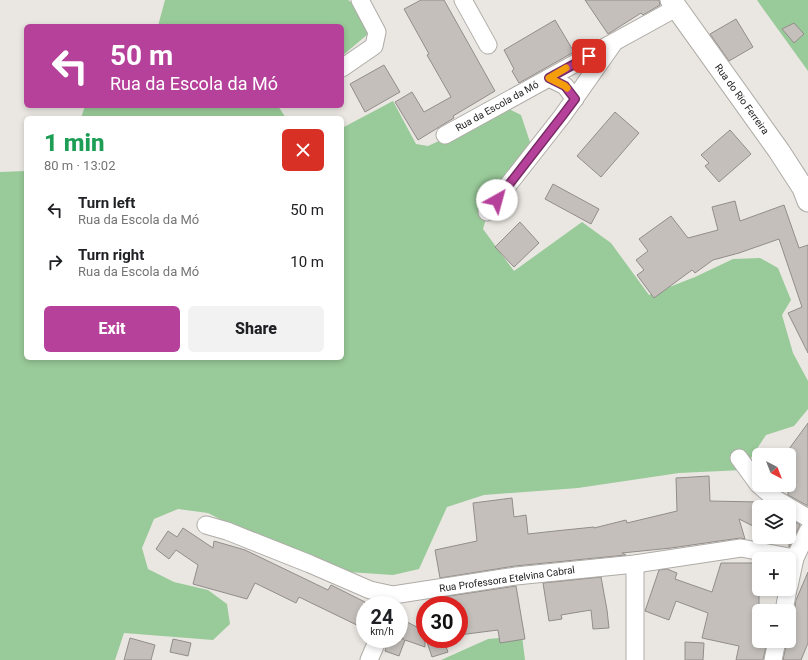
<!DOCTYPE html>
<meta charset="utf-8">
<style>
:root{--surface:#fff;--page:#f2f2f2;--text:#202124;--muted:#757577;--accent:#b6419a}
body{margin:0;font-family:Roboto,sans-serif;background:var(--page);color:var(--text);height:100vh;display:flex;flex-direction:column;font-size:15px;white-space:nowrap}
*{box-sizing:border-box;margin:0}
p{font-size:13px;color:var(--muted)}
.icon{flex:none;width:22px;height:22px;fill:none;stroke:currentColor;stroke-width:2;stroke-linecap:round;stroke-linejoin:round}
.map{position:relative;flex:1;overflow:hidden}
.sheet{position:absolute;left:24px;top:116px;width:320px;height:244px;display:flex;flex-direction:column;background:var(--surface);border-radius:6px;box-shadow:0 2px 6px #0003}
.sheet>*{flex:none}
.guide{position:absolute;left:24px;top:24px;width:320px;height:84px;border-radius:6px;box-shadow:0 2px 6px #0003;background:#b6419a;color:#fff;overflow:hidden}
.needle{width:26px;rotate:138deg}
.tools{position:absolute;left:752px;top:448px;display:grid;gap:8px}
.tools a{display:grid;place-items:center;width:44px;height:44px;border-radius:6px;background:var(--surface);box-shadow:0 2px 6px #0003;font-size:20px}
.speed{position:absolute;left:356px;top:596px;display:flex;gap:8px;font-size:20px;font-weight:700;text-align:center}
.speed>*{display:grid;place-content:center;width:52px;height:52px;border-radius:50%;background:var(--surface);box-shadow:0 2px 6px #0003;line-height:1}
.speed small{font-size:10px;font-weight:400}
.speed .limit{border:6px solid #d22;background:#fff;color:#111}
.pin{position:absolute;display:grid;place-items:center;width:34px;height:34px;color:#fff;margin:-17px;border-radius:8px;box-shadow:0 2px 6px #0006}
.me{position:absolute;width:44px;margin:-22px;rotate:38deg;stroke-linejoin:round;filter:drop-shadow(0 0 3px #0008)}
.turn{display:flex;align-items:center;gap:14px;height:84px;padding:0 20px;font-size:18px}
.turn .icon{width:52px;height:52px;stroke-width:2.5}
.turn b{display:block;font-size:28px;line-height:34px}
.round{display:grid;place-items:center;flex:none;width:42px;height:42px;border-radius:6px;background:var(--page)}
.summary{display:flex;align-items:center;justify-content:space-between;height:68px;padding:0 20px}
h1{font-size:24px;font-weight:800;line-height:30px;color:#1e9e55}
.cta{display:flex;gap:8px;margin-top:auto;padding:8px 20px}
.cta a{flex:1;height:46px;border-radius:6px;background:var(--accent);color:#fff;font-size:16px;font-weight:800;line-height:46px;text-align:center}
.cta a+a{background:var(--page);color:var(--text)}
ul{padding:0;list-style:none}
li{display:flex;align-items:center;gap:12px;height:52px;padding:0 20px}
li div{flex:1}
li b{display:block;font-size:15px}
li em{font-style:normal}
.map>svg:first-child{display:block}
.green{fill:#99ca99}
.building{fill:#c4bfbb;stroke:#928d8a}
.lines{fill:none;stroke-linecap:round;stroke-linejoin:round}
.minor-casing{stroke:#afaca7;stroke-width:19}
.tertiary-casing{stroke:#afaca7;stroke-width:23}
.minor{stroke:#fff;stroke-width:17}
.tertiary{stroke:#fff;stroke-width:21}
.route-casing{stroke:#762a64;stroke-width:10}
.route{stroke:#b6419a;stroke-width:7}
.slow{stroke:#f59e0b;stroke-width:7}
.labels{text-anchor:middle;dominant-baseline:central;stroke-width:4;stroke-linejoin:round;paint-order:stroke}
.street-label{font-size:10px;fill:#1d1c1b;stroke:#fff}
</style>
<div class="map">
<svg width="808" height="660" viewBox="0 0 808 660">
<rect width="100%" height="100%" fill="#eae7e2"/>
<g class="green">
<path d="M 165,0 L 348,0 L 365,12 L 368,34 L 342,56 L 342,26 L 158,26 Z"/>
<path d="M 757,0 L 808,0 L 808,71 L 759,3 Z"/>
<path d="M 393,101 L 416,144 L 428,146 L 509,109 L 521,115 L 530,142 L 494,191 L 483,229 L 514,271 L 582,222 L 611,243 L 649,295 L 695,277 L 733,259 L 760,258 L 778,268 L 791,300 L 782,315 L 793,353 L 808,381 L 808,409 L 794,426 L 766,435 L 743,470 L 679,473 L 578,488 L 484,495 L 447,507 L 419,569 L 393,575 L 348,572 L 272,546 L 208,513 L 178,509 L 154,519 L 142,548 L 148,569 L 174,582 L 208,590 L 227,604 L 230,624 L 213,640 L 124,633 L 115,660 L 0,660 L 0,172 L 26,171 L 26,358 L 342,358 L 342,128 Z"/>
<path d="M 85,106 L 278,106 L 286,118 L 81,118 Z"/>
<path d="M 522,636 L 525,660 L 441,660 L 488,639 Z"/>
</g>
<g class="building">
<path d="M 421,0 L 444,0 L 495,91 L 453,116 L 454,118 L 418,140 L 395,102 L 412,92 L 424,112 L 451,97 L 427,55 L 429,54 L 404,9 Z"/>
<path d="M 585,0 L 659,0 L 660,5 L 643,15 L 641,13 L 608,34 Z"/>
<path d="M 736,19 L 753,47 L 729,61 L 710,34 Z"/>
<path d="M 555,20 L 574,52 L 519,83 L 512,71 L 514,69 L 504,50 Z"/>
<path d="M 794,23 L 804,34 L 794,43 L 782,29 Z"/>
<path d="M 384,65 L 400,92 L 365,112 L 350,84 Z"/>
<path d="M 615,112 L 639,133 L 601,177 L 577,156 Z"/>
<path d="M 730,130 L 751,154 L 719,182 L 705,166 L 709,163 L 701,155 Z"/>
<path d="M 553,184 L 599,209 L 591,224 L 545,199 Z"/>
<path d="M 735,201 L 740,221 L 784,205 L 799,248 L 808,245 L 808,353 L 788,313 L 802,307 L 779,239 L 739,253 L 713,260 L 695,273 L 692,270 L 654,298 L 637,275 L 644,270 L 636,260 L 648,251 L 639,239 L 671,216 L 688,238 L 718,230 L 712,207 Z"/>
<path d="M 520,222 L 539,243 L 514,267 L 495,247 Z"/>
<path d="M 808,423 L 808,506 L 788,495 L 789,449 Z"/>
<path d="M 709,476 L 710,501 L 759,502 L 759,529 L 739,519 L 745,539 L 740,538 L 671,548 L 622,553 L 626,555 L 515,566 L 440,578 L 435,550 L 477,541 L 473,503 L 512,498 L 514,517 L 526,515 L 528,534 L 555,531 L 594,527 L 594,528 L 626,520 L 627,523 L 677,511 L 676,478 Z"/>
<path d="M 789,518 L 800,525 L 789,547 Z"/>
<path d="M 183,528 L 213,548 L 214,541 L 245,550 L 328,590 L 331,585 L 365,602 L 365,629 L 299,597 L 296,603 L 255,583 L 247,599 L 193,584 L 198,565 L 176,550 L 169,559 L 156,549 L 168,531 L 177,537 Z"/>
<path d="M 721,563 L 759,563 L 759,641 L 767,641 L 763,660 L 736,660 L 739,646 L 702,638 L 708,613 L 676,601 L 669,620 L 645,611 L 659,570 L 667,569 L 677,573 L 675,579 L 712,592 Z"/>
<path d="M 808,572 L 808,643 L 801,660 L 783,660 L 787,641 L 789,641 L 789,619 L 794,613 L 796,600 Z"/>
<path d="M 601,577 L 607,610 L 609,628 L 593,629 L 591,610 L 561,615 L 562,619 L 549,621 L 543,583 Z"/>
<path d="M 516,586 L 525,639 L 500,643 L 498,630 L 459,635 L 459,605 L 444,605 L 443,597 Z"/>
<path d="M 399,618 L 425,631 L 425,647 L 405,640 L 399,656 L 385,651 L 388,639 L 404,639 L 399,637 Z"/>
<path d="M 130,638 L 155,645 L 151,660 L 124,660 Z"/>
<path d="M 173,639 L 191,643 L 188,656 L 170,652 Z"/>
<path d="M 426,639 L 443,639 L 448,652 L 432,657 Z"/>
<path d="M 685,642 L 704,643 L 703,660 L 685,660 Z"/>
</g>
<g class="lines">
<g class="minor-casing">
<g id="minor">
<path d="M 463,0 L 488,45"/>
<path d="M 342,68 L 374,46 L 377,32 L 360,0"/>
<path d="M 549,78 L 565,86 L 575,99"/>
<path d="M 445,135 L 676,8"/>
<path d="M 487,212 L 563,115 L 613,44"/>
<path d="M 739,458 L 758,484 L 774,498 L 808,518"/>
<path d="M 206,525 L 227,531 L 310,564 L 370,590 L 393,595 L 516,576 L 635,564 L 741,548 L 795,558"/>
<path d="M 635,564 L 635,660"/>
<path d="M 789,586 L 795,558 L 808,531"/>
<path d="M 784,611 L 788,589"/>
<path d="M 369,660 L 378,639"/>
<path d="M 773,660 L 777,641"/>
</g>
</g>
<g class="tertiary-casing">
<path id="tertiary" d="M 671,0 L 779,151 L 803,188 L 808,201"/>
</g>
<use href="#minor" class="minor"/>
<use href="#tertiary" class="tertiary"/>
</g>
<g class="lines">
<g class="route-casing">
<path id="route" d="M 497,200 L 563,115 L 575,99 L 565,86 L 549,78 L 589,56"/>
</g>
<use href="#route" class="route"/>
<path class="slow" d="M 566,68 L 549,78 L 565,86 L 567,88"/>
</g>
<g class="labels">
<g class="street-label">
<text transform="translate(742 99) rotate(54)">Rua do Rio Ferreira</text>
<text transform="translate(497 106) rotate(-29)">Rua da Escola da Mó</text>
<text transform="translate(507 579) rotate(-8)">Rua Professora Etelvina Cabral</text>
</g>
</g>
</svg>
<div class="tools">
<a><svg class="needle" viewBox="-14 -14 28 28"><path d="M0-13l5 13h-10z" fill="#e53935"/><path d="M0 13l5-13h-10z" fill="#757577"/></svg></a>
<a><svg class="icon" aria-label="layers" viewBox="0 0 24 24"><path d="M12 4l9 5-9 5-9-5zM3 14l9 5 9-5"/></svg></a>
<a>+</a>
<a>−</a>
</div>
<div class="speed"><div>24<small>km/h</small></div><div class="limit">30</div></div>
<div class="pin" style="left:589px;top:56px;background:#d93025"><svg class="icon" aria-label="arrive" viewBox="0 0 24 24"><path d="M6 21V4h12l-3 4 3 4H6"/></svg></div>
<svg class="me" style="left:497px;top:200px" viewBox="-20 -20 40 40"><circle r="19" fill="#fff"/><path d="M0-13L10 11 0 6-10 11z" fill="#b6419a"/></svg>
<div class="guide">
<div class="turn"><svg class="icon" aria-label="left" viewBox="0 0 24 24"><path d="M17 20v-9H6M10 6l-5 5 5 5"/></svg><div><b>50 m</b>Rua da Escola da Mó</div></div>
</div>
<section class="sheet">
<div class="summary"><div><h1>1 min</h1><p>80 m · 13:02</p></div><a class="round" style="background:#d93025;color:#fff"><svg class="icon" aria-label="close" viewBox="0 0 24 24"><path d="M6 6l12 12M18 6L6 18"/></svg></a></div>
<ul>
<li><svg class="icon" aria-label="left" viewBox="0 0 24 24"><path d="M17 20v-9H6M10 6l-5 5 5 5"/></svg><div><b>Turn left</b><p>Rua da Escola da Mó</p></div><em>50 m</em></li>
<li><svg class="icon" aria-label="right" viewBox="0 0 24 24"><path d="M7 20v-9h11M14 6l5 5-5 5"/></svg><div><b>Turn right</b><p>Rua da Escola da Mó</p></div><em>10 m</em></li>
</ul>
<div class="cta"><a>Exit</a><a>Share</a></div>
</section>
</div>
